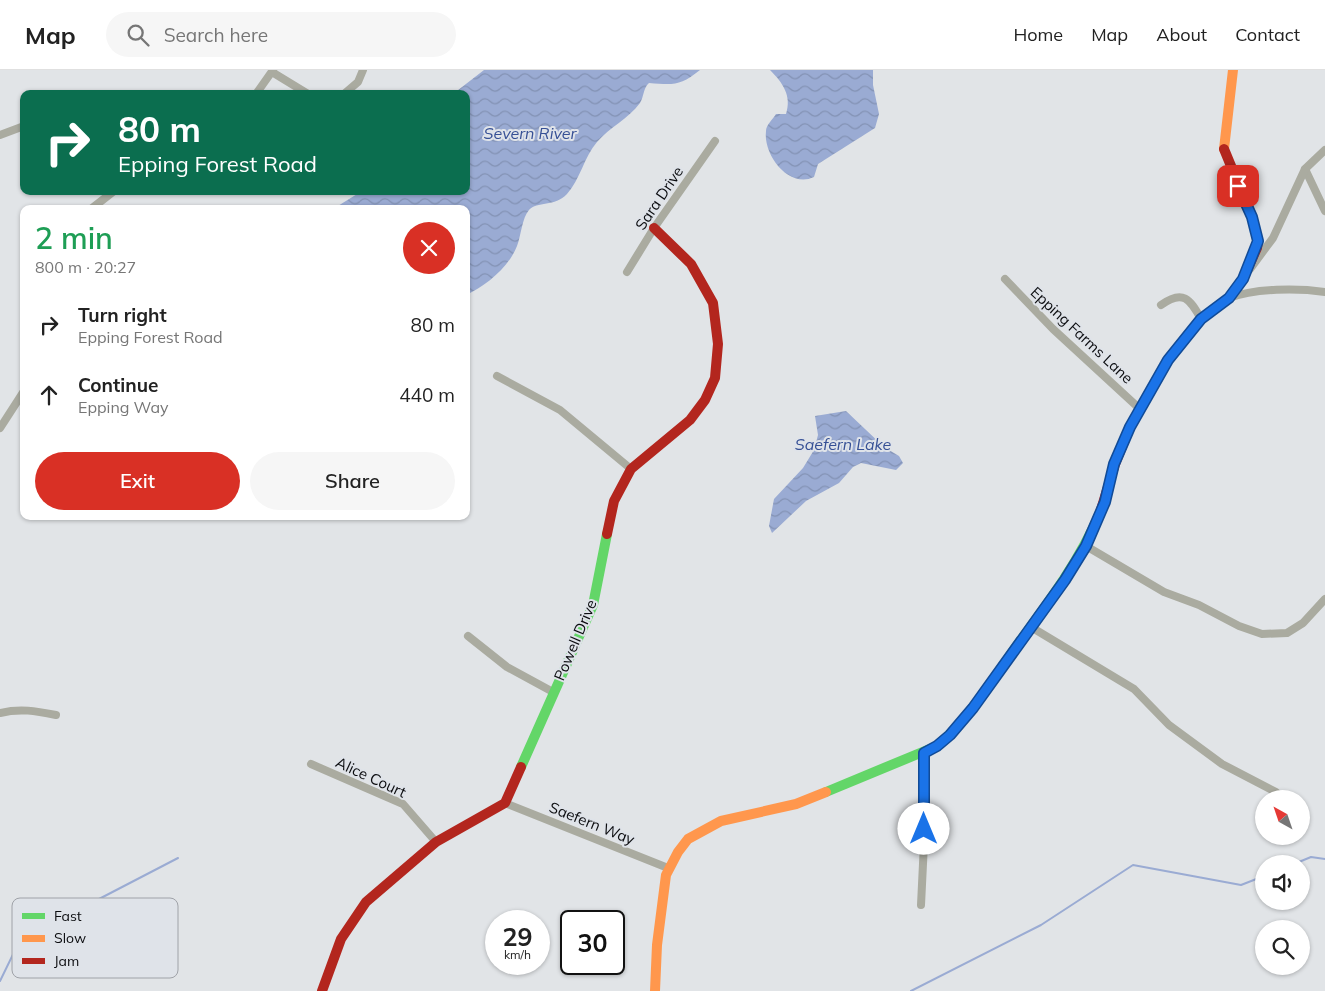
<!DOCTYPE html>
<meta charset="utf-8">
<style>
:root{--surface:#fff;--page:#f6f6f6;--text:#222;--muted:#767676;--line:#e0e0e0;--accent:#d93025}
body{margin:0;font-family:Mulish,sans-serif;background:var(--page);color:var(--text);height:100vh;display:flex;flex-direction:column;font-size:19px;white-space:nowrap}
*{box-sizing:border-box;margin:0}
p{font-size:16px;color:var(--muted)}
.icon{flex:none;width:28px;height:28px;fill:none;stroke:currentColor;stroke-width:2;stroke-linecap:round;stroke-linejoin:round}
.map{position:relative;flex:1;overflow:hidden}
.side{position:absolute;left:20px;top:135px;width:450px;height:315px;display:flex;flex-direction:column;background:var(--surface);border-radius:10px;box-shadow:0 1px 4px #0004}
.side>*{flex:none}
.guide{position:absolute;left:20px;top:20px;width:450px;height:105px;border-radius:10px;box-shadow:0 1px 4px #0004;background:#0b6e4f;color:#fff;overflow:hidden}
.needle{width:32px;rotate:320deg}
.tools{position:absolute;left:1255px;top:720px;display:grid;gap:10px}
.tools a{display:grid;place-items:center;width:55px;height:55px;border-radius:50%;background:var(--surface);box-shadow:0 1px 4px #0004;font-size:25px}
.speed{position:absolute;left:485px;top:840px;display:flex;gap:10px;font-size:25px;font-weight:700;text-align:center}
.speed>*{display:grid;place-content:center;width:65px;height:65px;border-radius:50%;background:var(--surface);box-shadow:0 1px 4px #0004;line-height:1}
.speed small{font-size:12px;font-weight:400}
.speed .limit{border:2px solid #111;border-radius:8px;background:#fff;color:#111}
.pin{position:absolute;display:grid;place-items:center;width:42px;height:42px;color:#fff;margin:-21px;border-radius:10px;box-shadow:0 2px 8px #0006}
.me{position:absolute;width:55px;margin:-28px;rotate:0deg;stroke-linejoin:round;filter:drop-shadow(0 0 4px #0008)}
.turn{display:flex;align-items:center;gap:18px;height:105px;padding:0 15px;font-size:22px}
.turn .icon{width:65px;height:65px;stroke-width:2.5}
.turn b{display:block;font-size:35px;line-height:42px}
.round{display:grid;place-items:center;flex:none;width:52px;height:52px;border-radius:26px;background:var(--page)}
.head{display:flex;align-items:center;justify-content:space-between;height:85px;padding:0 15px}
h1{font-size:30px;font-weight:600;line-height:38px;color:#1e9e55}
.action{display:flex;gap:10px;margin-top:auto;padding:10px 15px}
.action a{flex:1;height:58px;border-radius:30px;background:var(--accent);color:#fff;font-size:20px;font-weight:600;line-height:58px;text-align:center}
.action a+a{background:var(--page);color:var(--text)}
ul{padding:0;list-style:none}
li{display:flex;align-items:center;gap:15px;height:70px;padding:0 15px}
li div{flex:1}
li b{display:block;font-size:19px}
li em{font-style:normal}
header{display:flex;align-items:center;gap:30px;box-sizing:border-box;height:70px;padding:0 25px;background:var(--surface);border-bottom:1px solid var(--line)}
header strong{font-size:24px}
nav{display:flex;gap:28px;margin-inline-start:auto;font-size:18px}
.search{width:350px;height:45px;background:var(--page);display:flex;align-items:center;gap:12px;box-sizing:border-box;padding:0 18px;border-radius:28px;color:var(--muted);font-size:19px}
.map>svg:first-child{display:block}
.water{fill:url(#water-waves)}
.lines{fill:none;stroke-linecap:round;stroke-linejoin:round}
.stream{stroke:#9aabd3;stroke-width:2}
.street{stroke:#aaaba0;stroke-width:8}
.fast{stroke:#63d668;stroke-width:10}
.slow{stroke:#ff974d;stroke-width:10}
.jam{stroke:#b3261e;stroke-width:10}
.route-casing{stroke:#114b97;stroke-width:12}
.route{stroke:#1a73e8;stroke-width:9}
.labels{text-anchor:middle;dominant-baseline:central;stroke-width:4;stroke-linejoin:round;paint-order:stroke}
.street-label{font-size:15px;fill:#0b0c0f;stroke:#dfe3e9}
.water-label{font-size:16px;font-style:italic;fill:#365095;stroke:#dfe3e9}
.key{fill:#dfe3e9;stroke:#9fa2a8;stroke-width:1}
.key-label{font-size:14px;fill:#0b0c0f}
</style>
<header>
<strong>Map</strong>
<div class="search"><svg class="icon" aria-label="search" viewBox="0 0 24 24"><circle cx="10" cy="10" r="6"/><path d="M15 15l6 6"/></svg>Search here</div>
<nav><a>Home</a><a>Map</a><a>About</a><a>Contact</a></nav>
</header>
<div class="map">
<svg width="1325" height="921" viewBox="0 0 1325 921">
<defs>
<pattern id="water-waves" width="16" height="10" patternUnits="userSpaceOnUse" patternTransform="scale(1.25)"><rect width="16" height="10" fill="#9aabd3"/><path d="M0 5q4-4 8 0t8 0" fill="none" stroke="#8392b4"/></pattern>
</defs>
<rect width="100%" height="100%" fill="#e1e4e7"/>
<g class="water">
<path d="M 484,0 L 700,0 C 680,16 674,15 649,13 C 643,18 644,27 640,33 C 628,49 610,57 597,72 C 584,87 580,110 567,124 C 555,137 537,131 529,140 C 522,148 521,166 517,176 C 509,197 486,216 466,225 L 466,139 L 333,139 L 362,121 L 466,121 L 466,24 L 453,24 Z"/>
<path d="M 770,0 L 873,0 L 873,15 L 879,44 L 875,58 L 818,94 L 814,107 C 789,119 763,85 766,61 C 766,55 773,49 776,44 L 786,44 C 792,26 783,13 770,0 Z"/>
<path d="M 846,341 L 884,377 L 899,386 L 903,393 L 896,400 L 861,393 L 853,397 L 839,413 L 806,431 L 772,463 L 769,456 L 774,429 L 803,398 L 814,380 L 818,365 L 815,346 Z"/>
</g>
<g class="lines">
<g class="stream">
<path d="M 1294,794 L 1311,787 L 1325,789"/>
<path d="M 0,911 L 20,870 L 178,788"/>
<path d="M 911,921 L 1041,855 L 1133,795 L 1241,815 L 1264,806"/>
</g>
<g class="street">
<path d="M 272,2 L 308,24"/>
<path d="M 256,24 L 273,0"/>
<path d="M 344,24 L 358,12 L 363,0"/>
<path d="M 0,65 L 24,56"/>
<path d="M 1305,99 L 1325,141"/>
<path d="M 91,139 L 114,121"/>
<path d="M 1250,199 L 1273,168 L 1305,99 L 1325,80"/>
<path d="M 627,202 L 654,158 L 715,71"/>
<path d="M 1005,209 L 1053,259 L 1141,340"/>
<path d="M 1229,228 C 1255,218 1298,218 1325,222"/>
<path d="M 1161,235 C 1183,219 1190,229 1201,249"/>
<path d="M 497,306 L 560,340 L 631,399"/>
<path d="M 0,358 L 24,321"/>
<path d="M 1086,476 L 1164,522 L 1199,535 L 1239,556 L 1262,564 L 1287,563 L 1303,553 L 1325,529"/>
<path d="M 1031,557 L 1134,619 L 1169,655 L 1222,694 L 1276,722"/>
<path d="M 468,566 L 507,597 L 553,622"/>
<path d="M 0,643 C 20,638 36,641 56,645"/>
<path d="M 311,694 L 403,734 L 436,772"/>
<path d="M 505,733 L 668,798"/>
<path d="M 921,835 L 924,773 L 924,683"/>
</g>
<g class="fast">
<path d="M 521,697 L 593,535 L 607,464"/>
<path d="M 826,722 L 937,676 C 968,650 990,614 1013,581 C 1045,537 1078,494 1100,443"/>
</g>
<g class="slow">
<path d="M 1224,79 L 1233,0"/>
<path d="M 655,921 L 657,875 L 666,805 L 678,782 L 688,769 L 721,751 L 796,734 L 826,722"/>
</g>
<g class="jam">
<path d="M 1100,443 L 1115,394 L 1130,357 L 1168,290 L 1201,249 L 1229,228 L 1243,209 L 1257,178 L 1258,171 L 1252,147 L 1224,79"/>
<path d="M 607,464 L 614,431 L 631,399 L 690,350 L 705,330 L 715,308 L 718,274 L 713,233 L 691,194 L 654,158"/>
<path d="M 322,921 L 341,869 L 366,832 L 436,772 L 505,733 L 521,697"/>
</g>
</g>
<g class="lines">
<g class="route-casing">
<path id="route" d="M 924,759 L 924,683 L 937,676 L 950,665 L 973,638 L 1065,510 L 1086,476 L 1105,432 L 1114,394 L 1130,357 L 1168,290 L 1201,249 L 1229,228 L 1243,209 L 1258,171 L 1252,147 L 1238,116"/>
</g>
<use href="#route" class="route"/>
</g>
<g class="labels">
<g class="street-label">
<text transform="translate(659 128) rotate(-56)">Sara Drive</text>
<text transform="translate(1082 265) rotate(43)">Epping Farms Lane</text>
<text transform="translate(575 570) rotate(-67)">Powell Drive</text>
<text transform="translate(371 707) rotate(25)">Alice Court</text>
<text transform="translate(592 753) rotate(22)">Saefern Way</text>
</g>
<g class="water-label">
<text x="530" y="63">Severn River</text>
<text x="843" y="374">Saefern Lake</text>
</g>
</g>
<rect x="12" y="828" width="166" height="80" rx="8" class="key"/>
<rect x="22" y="843" width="23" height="6" fill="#63d668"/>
<rect x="22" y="865" width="23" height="7" fill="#ff974d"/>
<rect x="22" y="888" width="23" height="6" fill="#b3261e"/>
<g class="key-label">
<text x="54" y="851">Fast</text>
<text x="54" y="873">Slow</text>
<text x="54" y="896">Jam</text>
</g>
</svg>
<div class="tools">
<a><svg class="needle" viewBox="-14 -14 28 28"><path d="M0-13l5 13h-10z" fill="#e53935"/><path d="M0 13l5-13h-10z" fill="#767676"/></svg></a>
<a><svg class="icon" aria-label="sound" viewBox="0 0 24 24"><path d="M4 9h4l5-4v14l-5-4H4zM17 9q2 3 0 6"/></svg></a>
<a><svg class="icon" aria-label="search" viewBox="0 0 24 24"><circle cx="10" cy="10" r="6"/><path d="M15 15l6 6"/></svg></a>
</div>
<div class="speed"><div>29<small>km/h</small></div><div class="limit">30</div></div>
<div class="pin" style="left:1238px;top:116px;background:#d93025"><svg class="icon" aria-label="arrive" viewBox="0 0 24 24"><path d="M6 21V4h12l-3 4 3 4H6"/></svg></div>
<svg class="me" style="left:924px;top:759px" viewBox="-20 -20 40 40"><circle r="19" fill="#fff"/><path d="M0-13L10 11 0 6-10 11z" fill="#1a73e8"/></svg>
<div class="guide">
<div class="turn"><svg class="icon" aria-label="right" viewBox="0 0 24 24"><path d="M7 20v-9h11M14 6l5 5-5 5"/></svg><div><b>80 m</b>Epping Forest Road</div></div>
</div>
<section class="side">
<div class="head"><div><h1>2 min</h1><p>800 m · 20:27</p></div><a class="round" style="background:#d93025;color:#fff"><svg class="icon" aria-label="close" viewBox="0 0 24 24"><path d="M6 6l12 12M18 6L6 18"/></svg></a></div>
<ul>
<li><svg class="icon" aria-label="right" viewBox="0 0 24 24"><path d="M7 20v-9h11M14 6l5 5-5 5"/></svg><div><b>Turn right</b><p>Epping Forest Road</p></div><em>80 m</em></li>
<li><svg class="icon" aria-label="ahead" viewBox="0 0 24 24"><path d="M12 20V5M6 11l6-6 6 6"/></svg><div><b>Continue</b><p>Epping Way</p></div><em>440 m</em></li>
</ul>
<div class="action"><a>Exit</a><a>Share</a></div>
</section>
</div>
